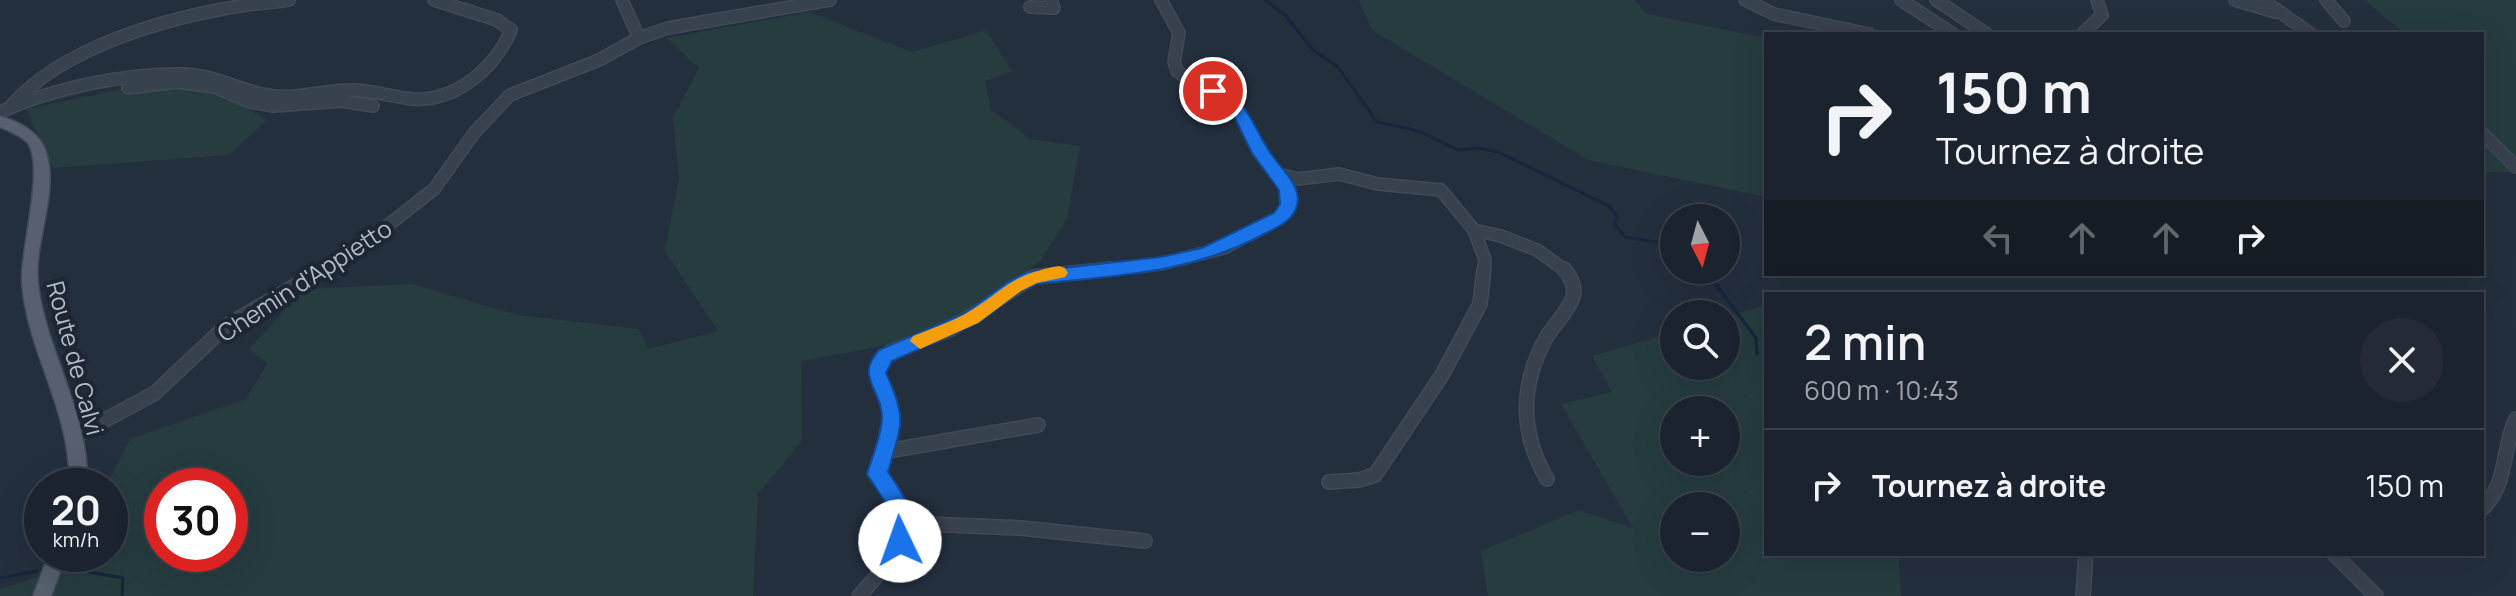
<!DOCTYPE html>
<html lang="fr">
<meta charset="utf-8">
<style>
:root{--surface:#1b232e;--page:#242b36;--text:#f1f3f6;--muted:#a0a4aa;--line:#39404a}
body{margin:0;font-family:Manrope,sans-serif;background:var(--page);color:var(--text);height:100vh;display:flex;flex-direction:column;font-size:30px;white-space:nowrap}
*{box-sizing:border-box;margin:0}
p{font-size:26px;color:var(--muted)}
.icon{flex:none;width:44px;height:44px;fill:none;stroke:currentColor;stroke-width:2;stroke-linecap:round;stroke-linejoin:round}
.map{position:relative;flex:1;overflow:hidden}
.drawer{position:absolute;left:1764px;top:292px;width:720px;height:264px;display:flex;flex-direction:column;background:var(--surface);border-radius:0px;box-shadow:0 8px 32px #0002,0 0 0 2px var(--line)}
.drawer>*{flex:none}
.top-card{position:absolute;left:1764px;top:32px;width:720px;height:244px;border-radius:0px;box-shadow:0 8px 32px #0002,0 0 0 2px var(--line);background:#1b232e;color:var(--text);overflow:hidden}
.needle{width:52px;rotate:174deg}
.buttons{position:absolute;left:1660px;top:204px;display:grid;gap:16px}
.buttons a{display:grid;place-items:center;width:80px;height:80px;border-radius:50%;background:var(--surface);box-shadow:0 8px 32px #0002,0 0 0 2px var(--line);font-size:40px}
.speed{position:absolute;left:24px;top:468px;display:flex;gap:16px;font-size:40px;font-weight:700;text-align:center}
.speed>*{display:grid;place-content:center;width:104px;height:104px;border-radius:50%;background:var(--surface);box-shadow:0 8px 32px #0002,0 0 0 2px var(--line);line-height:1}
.speed small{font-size:20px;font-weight:400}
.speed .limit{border:12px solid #d22;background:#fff;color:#111}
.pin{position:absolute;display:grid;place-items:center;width:68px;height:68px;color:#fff;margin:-34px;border:4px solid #fff;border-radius:50%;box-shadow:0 2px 8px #0007}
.me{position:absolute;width:88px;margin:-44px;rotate:357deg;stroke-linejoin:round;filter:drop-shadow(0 0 6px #0008)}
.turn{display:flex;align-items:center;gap:28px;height:168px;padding:0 40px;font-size:36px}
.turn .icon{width:104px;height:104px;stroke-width:2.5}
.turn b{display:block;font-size:56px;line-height:68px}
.lanes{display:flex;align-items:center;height:76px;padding:0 40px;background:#0003;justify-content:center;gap:40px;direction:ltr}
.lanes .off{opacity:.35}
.round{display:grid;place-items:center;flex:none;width:84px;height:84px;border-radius:42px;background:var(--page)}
.overview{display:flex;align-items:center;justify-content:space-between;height:136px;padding:0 40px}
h1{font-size:48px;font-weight:600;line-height:60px}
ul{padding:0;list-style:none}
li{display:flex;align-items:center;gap:24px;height:112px;padding:0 40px;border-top:2px solid var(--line)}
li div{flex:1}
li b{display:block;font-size:30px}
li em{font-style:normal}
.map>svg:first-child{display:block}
.green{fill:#263c3f;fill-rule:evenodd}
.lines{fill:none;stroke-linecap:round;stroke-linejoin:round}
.stream{stroke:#17263c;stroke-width:3}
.minor-far1-casing{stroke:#414a57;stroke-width:14}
.minor-casing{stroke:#414a57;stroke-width:16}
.major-casing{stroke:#414a57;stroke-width:3}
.minor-far1{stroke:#38414e;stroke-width:11}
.minor{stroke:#38414e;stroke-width:13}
.major{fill:#56606e;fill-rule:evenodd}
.route{fill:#1a73e8;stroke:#114b97;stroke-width:2}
.slow{fill:#f59e0b}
.labels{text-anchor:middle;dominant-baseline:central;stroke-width:8;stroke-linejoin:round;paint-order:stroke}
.street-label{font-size:24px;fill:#b4bcc9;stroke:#1d2633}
</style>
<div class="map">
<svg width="2516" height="596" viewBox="0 0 2516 596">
<rect width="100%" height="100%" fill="#242f3e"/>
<g class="green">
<path d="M 1359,0 L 1634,0 L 1647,14 L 1766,38 L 1766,197 L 1588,160 L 1372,30 Z"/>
<path d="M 2365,0 L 2516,0 L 2516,172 L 2482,172 L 2482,34 L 2405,34 Z"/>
<path d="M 809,12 L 912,52 L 986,30 L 1012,71 L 985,81 L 991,110 L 1031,139 L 1080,146 L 1067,219 L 1040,261 L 973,312 L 909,341 L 801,361 L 802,441 L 758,494 L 753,596 L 0,596 L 0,589 L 64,568 L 71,554 L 110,554 L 110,486 L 106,486 L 130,439 L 246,399 L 267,364 L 249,349 L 304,289 L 412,284 L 518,315 L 639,329 L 648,349 L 718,331 L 665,251 L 679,179 L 673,118 L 699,68 L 666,38 ZM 162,486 L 230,486 L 230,554 L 162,554 Z"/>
<path d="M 201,84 L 267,120 L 229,155 L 53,168 L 26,109 L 138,86 Z"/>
<path d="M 1766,305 L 1766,554 L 1899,554 L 1901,596 L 1488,596 L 1481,551 L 1579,510 L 1633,528 L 1561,404 L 1612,392 L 1592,356 L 1674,332 L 1674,366 L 1726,366 L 1726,317 ZM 1674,410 L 1726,410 L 1726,462 L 1674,462 ZM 1726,506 L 1726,558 L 1674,558 L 1674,506 Z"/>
</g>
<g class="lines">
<g class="stream">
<path d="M 1265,0 L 1286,16 L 1313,50 L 1338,67 L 1377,122 L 1419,131 L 1458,150 L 1478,148 L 1498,152 L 1609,206 L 1617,216 L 1614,224 L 1625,237 L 1674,245"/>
<path d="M 1705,270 L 1756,338 L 1757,354"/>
<path d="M 66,568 L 123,578 L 122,596"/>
<path d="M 0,578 L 37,571"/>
</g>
<g class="minor-far1-casing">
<g id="minor-far1">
<path d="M 622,0 L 639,38"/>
<path d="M 1745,0 L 1774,14 L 1869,34"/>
<path d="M 1901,0 L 1953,34"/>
<path d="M 1936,0 L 1987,34"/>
<path d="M 2235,0 L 2275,12"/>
<path d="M 2263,0 L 2311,34"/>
<path d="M 2326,0 L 2344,21"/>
<path d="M 1030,7 L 1054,8 L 1051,0"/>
<path d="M 2082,34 L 2102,15 L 2097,0"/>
<path d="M 128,88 L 177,82 L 215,87 L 250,102 L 274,106 L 342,101 L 373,106"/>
<path d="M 11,106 C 63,46 169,17 246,5 C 260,3 275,3 289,0"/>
<path d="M 0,112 C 54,88 125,73 184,74 C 214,75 239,90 267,95 C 296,100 323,90 352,90 C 372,90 392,97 412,99 C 456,102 495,68 511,30 L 497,20 L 434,0"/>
<path d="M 2482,133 L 2516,167"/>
<path d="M 1278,174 L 1298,179 L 1339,174 L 1378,184 L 1441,190 L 1474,230 L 1501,236 L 1537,250 L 1566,271"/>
<path d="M 1474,230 L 1485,260 L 1484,271"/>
<path d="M 321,271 L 382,230 L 434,189 L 475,132 L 510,95 L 599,60 L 639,38 L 668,28 L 830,0"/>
<path d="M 1092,271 L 1161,264 L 1224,248 L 1280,218 L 1289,205 L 1288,189 L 1258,149 L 1237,107 L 1222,94 L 1195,84 L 1177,71 L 1174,62 L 1179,33 L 1161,0"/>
</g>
</g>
<g class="minor-casing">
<g id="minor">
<path d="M 74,437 L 155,393 L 226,326 L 324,269"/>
<path d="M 882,452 L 1038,425"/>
<path d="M 1547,479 C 1520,433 1520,385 1546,338 C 1554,324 1568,312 1573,297 C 1576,286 1571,277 1564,269"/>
<path d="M 1329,482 L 1359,480 L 1375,475 L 1442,375 L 1480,304 L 1484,269"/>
<path d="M 2482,509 C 2509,483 2501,450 2516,419"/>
<path d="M 902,523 L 1021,528 L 1145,541"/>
<path d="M 2334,554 L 2376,596"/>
<path d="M 859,596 C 881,571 914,541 899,504 C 894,493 883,485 877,474 L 891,416 L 890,403 L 878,374 L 879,363 L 890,352 L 951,329 L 1033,277 L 1112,269"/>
<path d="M 2083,596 L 2086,554"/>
</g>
</g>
<g class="major-casing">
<g id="major">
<path d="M 0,116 C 19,122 40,132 46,152 C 59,195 33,242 38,285 C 47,354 90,415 87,486 L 69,486 C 73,414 27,353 22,282 C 20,251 46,164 27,142 C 20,135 9,131 0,127 Z"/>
<path d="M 49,554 L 67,554 L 51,596 L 33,596 Z"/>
</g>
</g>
<use href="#minor-far1" class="minor-far1"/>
<use href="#minor" class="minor"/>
<use href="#major" class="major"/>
</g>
<path class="route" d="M 1213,85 C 1248,95 1254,132 1274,158 C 1283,170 1302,188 1297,205 C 1294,220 1278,227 1266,233 C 1190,274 1121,275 1036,284 L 1021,291 L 978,323 L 892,361 L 886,373 C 908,421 901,424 888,472 C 904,495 921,519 907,547 L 900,550 L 892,547 L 889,541 L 890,509 L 867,474 C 872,457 881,437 882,419 C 883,390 854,377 879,350 L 965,313 L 1008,282 L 1027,272 L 1161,257 L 1202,248 L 1274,213 L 1280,204 L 1279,190 L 1252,153 L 1231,110 L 1208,94 L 1208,87 Z"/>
<path class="slow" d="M 1059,266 L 1065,268 L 1068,273 L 1065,277 L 1037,283 L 1021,291 L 978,323 L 920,349 L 910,341 L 913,336 C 930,329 949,323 965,314 C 1005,291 1008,275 1059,266 Z"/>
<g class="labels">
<g class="street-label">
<text transform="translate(304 280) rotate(-33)">Chemin d'Appietto</text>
<text transform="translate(76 358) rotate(75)">Route de Calvi</text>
</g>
</g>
</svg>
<div class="buttons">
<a><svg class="needle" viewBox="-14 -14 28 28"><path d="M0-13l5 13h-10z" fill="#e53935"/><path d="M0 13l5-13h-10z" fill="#a0a4aa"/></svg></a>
<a><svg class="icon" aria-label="search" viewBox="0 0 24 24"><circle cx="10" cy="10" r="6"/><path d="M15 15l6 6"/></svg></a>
<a>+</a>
<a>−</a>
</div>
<div class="speed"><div>20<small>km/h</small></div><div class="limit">30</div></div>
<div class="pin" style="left:1213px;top:91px;background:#d93025"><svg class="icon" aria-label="arrive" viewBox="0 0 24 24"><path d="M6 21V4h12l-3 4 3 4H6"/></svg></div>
<svg class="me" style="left:900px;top:541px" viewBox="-20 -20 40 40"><circle r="19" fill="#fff"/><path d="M0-13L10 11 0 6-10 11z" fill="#1a73e8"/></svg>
<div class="top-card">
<div class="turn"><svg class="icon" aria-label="right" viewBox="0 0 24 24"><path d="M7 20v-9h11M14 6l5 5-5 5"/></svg><div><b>150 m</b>Tournez à droite</div></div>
<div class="lanes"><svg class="icon off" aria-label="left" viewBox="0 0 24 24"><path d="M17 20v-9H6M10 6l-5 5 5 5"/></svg><svg class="icon off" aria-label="ahead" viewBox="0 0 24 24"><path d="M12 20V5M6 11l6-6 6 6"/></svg><svg class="icon off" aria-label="ahead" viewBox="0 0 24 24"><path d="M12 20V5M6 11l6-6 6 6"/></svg><svg class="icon" aria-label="right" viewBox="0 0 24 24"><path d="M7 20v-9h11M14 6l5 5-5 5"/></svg></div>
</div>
<section class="drawer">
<div class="overview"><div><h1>2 min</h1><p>600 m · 10:43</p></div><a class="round"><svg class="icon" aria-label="close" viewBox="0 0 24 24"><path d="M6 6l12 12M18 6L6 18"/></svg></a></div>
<ul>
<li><svg class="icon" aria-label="right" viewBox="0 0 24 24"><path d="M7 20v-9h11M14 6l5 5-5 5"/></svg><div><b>Tournez à droite</b></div><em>150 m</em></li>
</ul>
</section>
</div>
